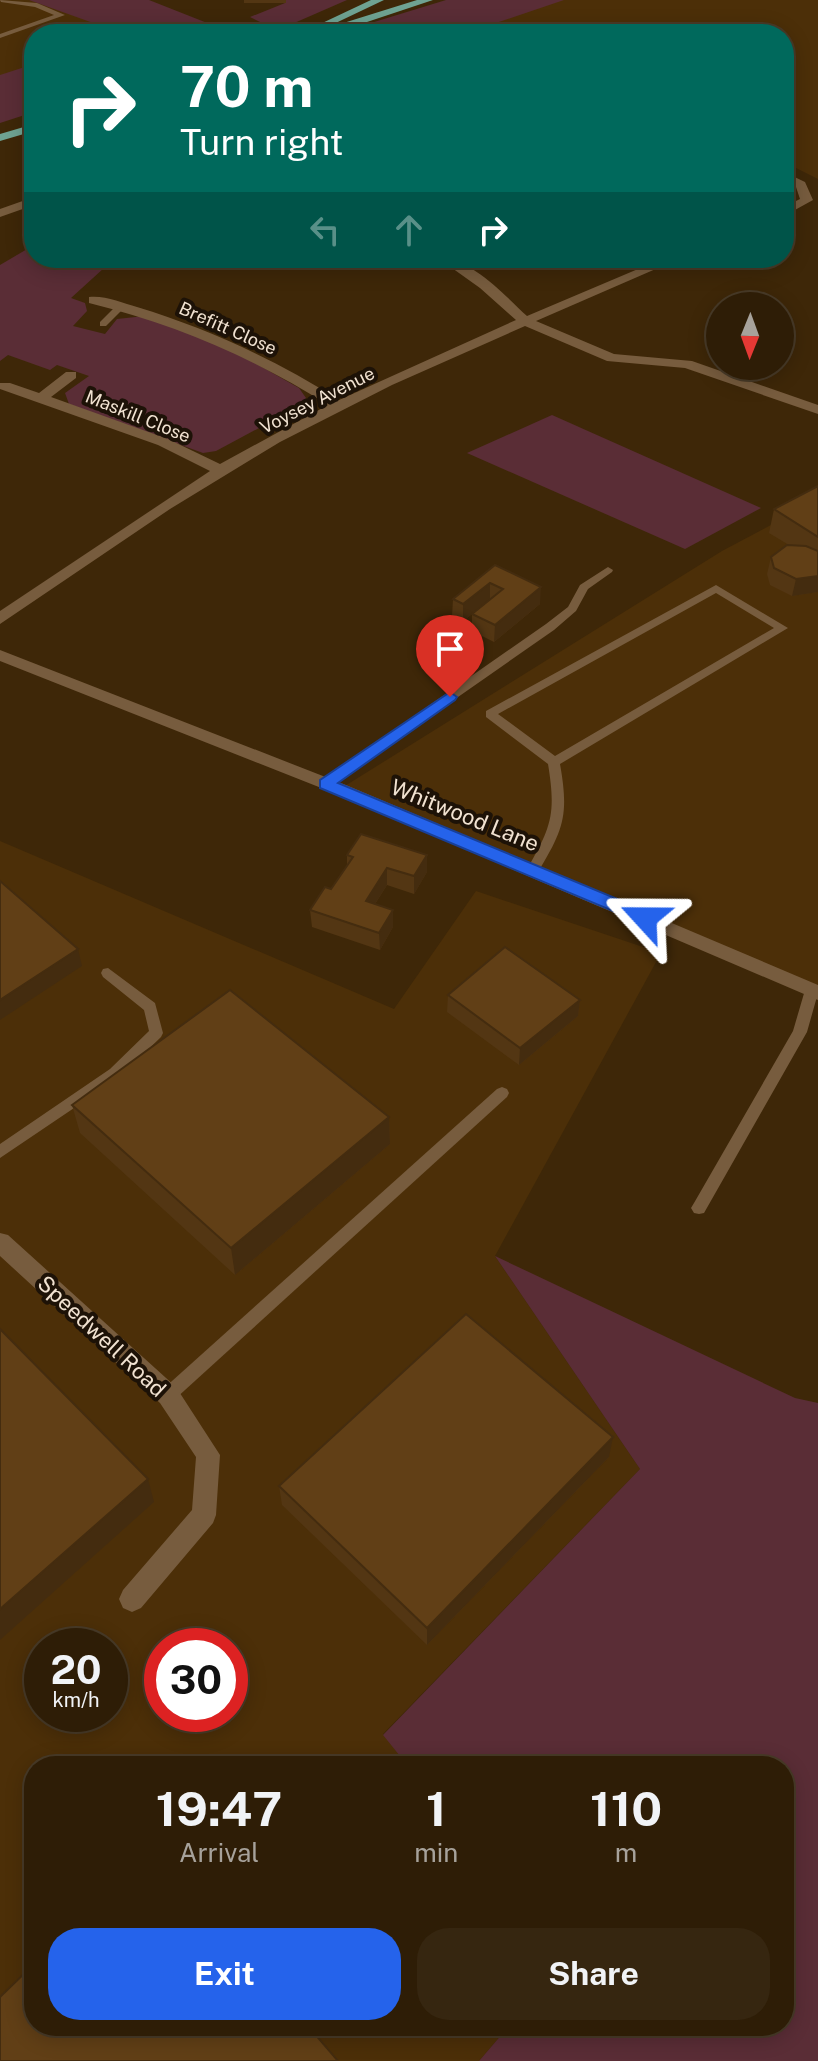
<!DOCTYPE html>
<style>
:root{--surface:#2e1d06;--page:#362610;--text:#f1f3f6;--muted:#a7a29b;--line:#493b28;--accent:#2563eb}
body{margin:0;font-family:"Public Sans",sans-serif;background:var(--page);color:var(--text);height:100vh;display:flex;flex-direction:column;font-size:30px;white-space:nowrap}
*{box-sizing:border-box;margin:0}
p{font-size:26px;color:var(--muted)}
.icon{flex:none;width:44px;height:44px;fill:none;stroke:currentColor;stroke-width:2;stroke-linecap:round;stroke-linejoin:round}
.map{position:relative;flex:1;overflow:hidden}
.details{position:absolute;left:24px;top:1756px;width:770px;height:280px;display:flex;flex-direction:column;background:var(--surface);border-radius:32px;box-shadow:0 4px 20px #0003,0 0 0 2px var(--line)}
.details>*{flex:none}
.guide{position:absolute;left:24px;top:24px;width:770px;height:244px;border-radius:32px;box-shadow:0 4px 20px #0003,0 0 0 2px var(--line);background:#00695c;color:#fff;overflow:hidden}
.needle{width:52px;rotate:181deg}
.controls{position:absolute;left:706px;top:292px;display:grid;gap:16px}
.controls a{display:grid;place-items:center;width:88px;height:88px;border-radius:50%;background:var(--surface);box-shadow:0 4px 20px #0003,0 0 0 2px var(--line);font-size:40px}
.speed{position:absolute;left:24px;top:1628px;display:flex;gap:16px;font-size:40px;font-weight:700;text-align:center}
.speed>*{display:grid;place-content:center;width:104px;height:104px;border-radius:50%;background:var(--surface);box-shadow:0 4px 20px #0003,0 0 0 2px var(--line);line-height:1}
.speed small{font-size:20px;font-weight:400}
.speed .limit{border:12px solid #d22;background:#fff;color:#111}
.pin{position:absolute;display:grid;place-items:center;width:68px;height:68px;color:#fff;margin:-82px -34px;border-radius:50% 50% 50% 0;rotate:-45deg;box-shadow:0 0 8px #0007}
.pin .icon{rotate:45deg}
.me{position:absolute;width:88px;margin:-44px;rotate:294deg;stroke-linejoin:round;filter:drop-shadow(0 0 6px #0008)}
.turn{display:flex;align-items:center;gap:28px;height:168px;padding:0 24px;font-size:36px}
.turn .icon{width:104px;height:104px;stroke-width:2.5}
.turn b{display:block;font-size:56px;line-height:68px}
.lanes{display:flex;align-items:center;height:76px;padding:0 24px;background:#0003;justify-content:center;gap:40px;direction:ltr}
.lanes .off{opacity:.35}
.eta{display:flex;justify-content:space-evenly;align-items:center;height:136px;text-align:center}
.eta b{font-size:48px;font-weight:700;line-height:56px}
.action{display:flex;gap:16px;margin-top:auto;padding:16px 24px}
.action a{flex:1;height:92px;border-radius:32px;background:var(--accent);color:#fff;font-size:32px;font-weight:700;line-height:92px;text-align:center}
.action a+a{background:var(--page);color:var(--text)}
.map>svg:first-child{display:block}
.built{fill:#4c2f08;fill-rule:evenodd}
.green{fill:#5a2d36}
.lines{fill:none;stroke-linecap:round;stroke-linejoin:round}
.lane{fill:#775c3e;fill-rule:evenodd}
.street{fill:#775c3e;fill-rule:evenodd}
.primary{fill:#6fa392;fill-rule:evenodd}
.wall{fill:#533613}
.shaded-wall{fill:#442c0f}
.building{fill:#613f16;stroke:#442c0f;stroke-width:2}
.route{fill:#2563eb;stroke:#184099;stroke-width:2}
.labels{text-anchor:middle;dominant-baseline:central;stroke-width:8;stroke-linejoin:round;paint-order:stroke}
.far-street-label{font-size:18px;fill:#f1e2d1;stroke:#1d1207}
.street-label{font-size:22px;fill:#f1e2d1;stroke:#1d1207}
</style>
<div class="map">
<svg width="818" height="2061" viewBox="0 0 818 2061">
<rect width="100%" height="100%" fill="#3e2708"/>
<g class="built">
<path d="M 0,0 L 109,0 L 127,34 L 34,34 L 34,65 L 0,77 Z"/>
<path d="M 446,0 L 818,0 L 818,179 L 784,162 L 784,34 L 518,34 Z"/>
<path d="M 818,500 L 818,993 L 340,789 L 722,551 Z"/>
<path d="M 0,841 L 394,1009 L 476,891 L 661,953 L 495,1256 L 640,1469 L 383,1734 L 408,1766 L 34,1766 L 34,2026 L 509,2026 L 479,2061 L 0,2061 ZM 42,1646 L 110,1646 L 110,1714 L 42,1714 ZM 162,1646 L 230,1646 L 230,1714 L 162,1714 Z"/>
</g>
<g class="green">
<path d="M 29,0 L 149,0 L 225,30 L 234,26 L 243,29 L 260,22 L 250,17 L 285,3 L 286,0 L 347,0 L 269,34 L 87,34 L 97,28 L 96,24 Z"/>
<path d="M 446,0 L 564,0 L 496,23 L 515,33 L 427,30 L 405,34 L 335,34 Z"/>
<path d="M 34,55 L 34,112 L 0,123 L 0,75 L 31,65 L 23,59 Z"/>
<path d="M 34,245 L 34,258 L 115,258 L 71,298 L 85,303 L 87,311 L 73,326 L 105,334 L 117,319 L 145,316 L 232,350 L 299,388 L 306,398 L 300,406 L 216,451 L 203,453 L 69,404 L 65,393 L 89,376 L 57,365 L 50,370 L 8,355 L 0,361 L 0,265 Z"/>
<path d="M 552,415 L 761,508 L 685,549 L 467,453 Z"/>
<path d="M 495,1256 L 795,1398 L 818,1403 L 818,2061 L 479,2061 L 509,2026 L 784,2026 L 784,1766 L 408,1766 L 383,1735 L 640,1469 Z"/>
</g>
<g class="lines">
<g class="lane">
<path d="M 0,0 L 37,3 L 65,15 L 0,38 L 0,34 L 54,15 L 35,7 L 1,2 Z"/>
<path d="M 118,304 L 126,306 L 106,326 L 100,326 L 100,322 Z"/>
<path d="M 608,567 L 613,570 L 612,572 L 588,589 L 576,611 L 554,630 L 329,787 L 321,787 L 319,784 L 321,781 L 546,624 L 568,607 L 580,585 Z"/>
<path d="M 716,585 L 788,628 L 560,764 C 569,815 564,829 538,872 L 528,872 L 527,869 C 552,826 556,813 548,764 L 486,717 L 486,711 ZM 716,593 L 774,628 L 555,756 L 498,714 Z"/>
<path d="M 108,968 L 155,1003 L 163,1033 L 161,1037 L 120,1077 L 0,1158 L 0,1144 L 110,1069 L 149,1031 L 144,1010 L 103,977 L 101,973 L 103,969 Z"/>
<path d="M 812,985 L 817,986 L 818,993 L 807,1032 L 704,1213 L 699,1214 L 694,1213 L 691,1208 L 694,1203 L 793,1031 L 805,990 Z"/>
<path d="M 502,1087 L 507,1089 L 509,1093 L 507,1097 L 174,1400 L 168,1402 L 162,1400 L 160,1395 L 162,1390 L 497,1089 Z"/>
</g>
<g class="street">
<path d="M 784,172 L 805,182 L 813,200 L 784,216 L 784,207 L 800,199 L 796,187 L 784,181 Z"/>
<path d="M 34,197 L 34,205 L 0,217 L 0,209 Z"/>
<path d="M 438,258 C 472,258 503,294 527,316 L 664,258 L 681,258 L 536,321 L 614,354 L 692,361 L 818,405 L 818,414 L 685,368 L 607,361 L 525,326 L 392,385 L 280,442 L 170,509 L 0,624 L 0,611 L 210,471 L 158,445 L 0,389 L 0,383 L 10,383 L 39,393 L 66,372 L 76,372 L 76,378 L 51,397 L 168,439 L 220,464 L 328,405 C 254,358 175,324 89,303 L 89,297 C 104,295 123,303 137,307 C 209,329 276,360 339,400 L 516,320 L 480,288 Z"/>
<path d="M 0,650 L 346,785 L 818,985 L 818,1000 L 334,793 L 0,661 Z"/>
<path d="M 0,1233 L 8,1235 L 176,1387 L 220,1455 L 216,1515 L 213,1523 L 141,1608 L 132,1612 L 123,1608 L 119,1599 L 123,1590 L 192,1510 L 196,1457 L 160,1403 L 0,1256 Z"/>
</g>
<g class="primary">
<path d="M 371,0 L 384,0 L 321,30 L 417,0 L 433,0 L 331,34 L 299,34 Z"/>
<path d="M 34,124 L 34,131 L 0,141 L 0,134 Z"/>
</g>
</g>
<g class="wall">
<rect x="244" y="0" width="42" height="3"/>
<path d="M 818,486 L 818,592 L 792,596 L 770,585 L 767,574 L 771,557 L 789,545 L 769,533 L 774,509 Z"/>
<path d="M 495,565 L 540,604 L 494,642 L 472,631 L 472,614 L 463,621 L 452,616 L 453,599 Z"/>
<path d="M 347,855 L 427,855 L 427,872 L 414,894 L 387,885 L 375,904 L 393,910 L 393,927 L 380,950 L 312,927 L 310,910 L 331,889 L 347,865 Z"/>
<path d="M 448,995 L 580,1000 L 578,1016 L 519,1065 L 447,1012 Z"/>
<path d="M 72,1105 L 389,1117 L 390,1144 L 235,1275 L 80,1133 Z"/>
<path d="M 609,1457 L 427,1645 L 282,1505 L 279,1486 Z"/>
</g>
<g class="shaded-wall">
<path d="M 818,576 L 818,592 L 792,596 L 796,579 Z"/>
<path d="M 490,583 L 490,600 L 463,621 L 463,604 Z"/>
<path d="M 541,587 L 540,604 L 494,642 L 495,625 Z"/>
<path d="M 427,855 L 427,872 L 414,894 L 414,876 Z"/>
<path d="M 387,868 L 387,885 L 366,918 L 366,901 Z"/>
<path d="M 393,910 L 393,927 L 380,950 L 379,933 Z"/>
<path d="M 78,949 L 82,966 L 0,1020 L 0,1000 Z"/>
<path d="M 580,1000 L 578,1016 L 519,1065 L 520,1048 Z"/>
<path d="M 389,1117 L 390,1144 L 235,1275 L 231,1248 Z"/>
<path d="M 613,1437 L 609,1457 L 427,1645 L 427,1628 Z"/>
<path d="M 148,1479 L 154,1502 L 0,1640 L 0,1609 Z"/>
</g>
<g class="building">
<path d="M 818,486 L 818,537 L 774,509 Z"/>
<path d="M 787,545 L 806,546 L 818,551 L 818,576 L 796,579 L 774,568 L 771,557 Z"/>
<path d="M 495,565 L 541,587 L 495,625 L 472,614 L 503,589 L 490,583 L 463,604 L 453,599 Z"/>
<path d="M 361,834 L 427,855 L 414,876 L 387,868 L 366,901 L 393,910 L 379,933 L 310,910 L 325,887 L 331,889 L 353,857 L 347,855 Z"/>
<path d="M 0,881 L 78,949 L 0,1000 Z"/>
<path d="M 505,947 L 580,1000 L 520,1048 L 448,995 Z"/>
<path d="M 230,990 L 389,1117 L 231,1248 L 72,1105 Z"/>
<path d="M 466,1314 L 613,1437 L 427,1628 L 279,1486 Z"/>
<path d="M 0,1329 L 148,1479 L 0,1609 Z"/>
<path d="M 34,1964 L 34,2026 L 308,2026 L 338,2061 L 0,2061 L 0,1997 Z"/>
</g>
<path class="route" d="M 450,692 L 457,697 L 455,700 L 338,783 L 651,913 L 653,918 L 651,922 L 639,922 L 320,788 L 320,780 Z"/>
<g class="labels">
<g class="far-street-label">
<text transform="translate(228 328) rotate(24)">Brefitt Close</text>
<text transform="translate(317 400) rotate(-27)">Voysey Avenue</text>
<text transform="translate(138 416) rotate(22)">Maskill Close</text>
</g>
<g class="street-label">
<text transform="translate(465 815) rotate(22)">Whitwood Lane</text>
<text transform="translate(102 1336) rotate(43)">Speedwell Road</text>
</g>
</g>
</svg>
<div class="controls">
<a><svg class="needle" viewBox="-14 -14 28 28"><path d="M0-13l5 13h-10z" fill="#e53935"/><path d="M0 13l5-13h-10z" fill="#a7a29b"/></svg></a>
</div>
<div class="speed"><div>20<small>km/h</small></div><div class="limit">30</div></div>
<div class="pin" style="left:450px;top:697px;background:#d93025"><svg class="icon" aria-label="arrive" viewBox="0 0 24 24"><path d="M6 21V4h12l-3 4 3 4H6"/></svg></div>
<svg class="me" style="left:645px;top:918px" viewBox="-20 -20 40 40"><path d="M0-17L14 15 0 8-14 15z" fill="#2563eb" stroke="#fff" stroke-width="4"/></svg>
<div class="guide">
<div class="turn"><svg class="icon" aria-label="right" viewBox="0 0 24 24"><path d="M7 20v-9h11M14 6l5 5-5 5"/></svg><div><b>70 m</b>Turn right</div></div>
<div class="lanes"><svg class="icon off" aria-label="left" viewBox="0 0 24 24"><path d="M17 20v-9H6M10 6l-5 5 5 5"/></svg><svg class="icon off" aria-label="ahead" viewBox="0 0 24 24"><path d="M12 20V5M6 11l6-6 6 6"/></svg><svg class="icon" aria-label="right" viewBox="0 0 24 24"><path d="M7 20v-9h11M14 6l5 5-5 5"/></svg></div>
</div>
<section class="details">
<div class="eta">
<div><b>19:47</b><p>Arrival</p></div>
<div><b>1</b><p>min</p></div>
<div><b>110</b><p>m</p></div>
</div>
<div class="action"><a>Exit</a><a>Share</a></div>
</section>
</div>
